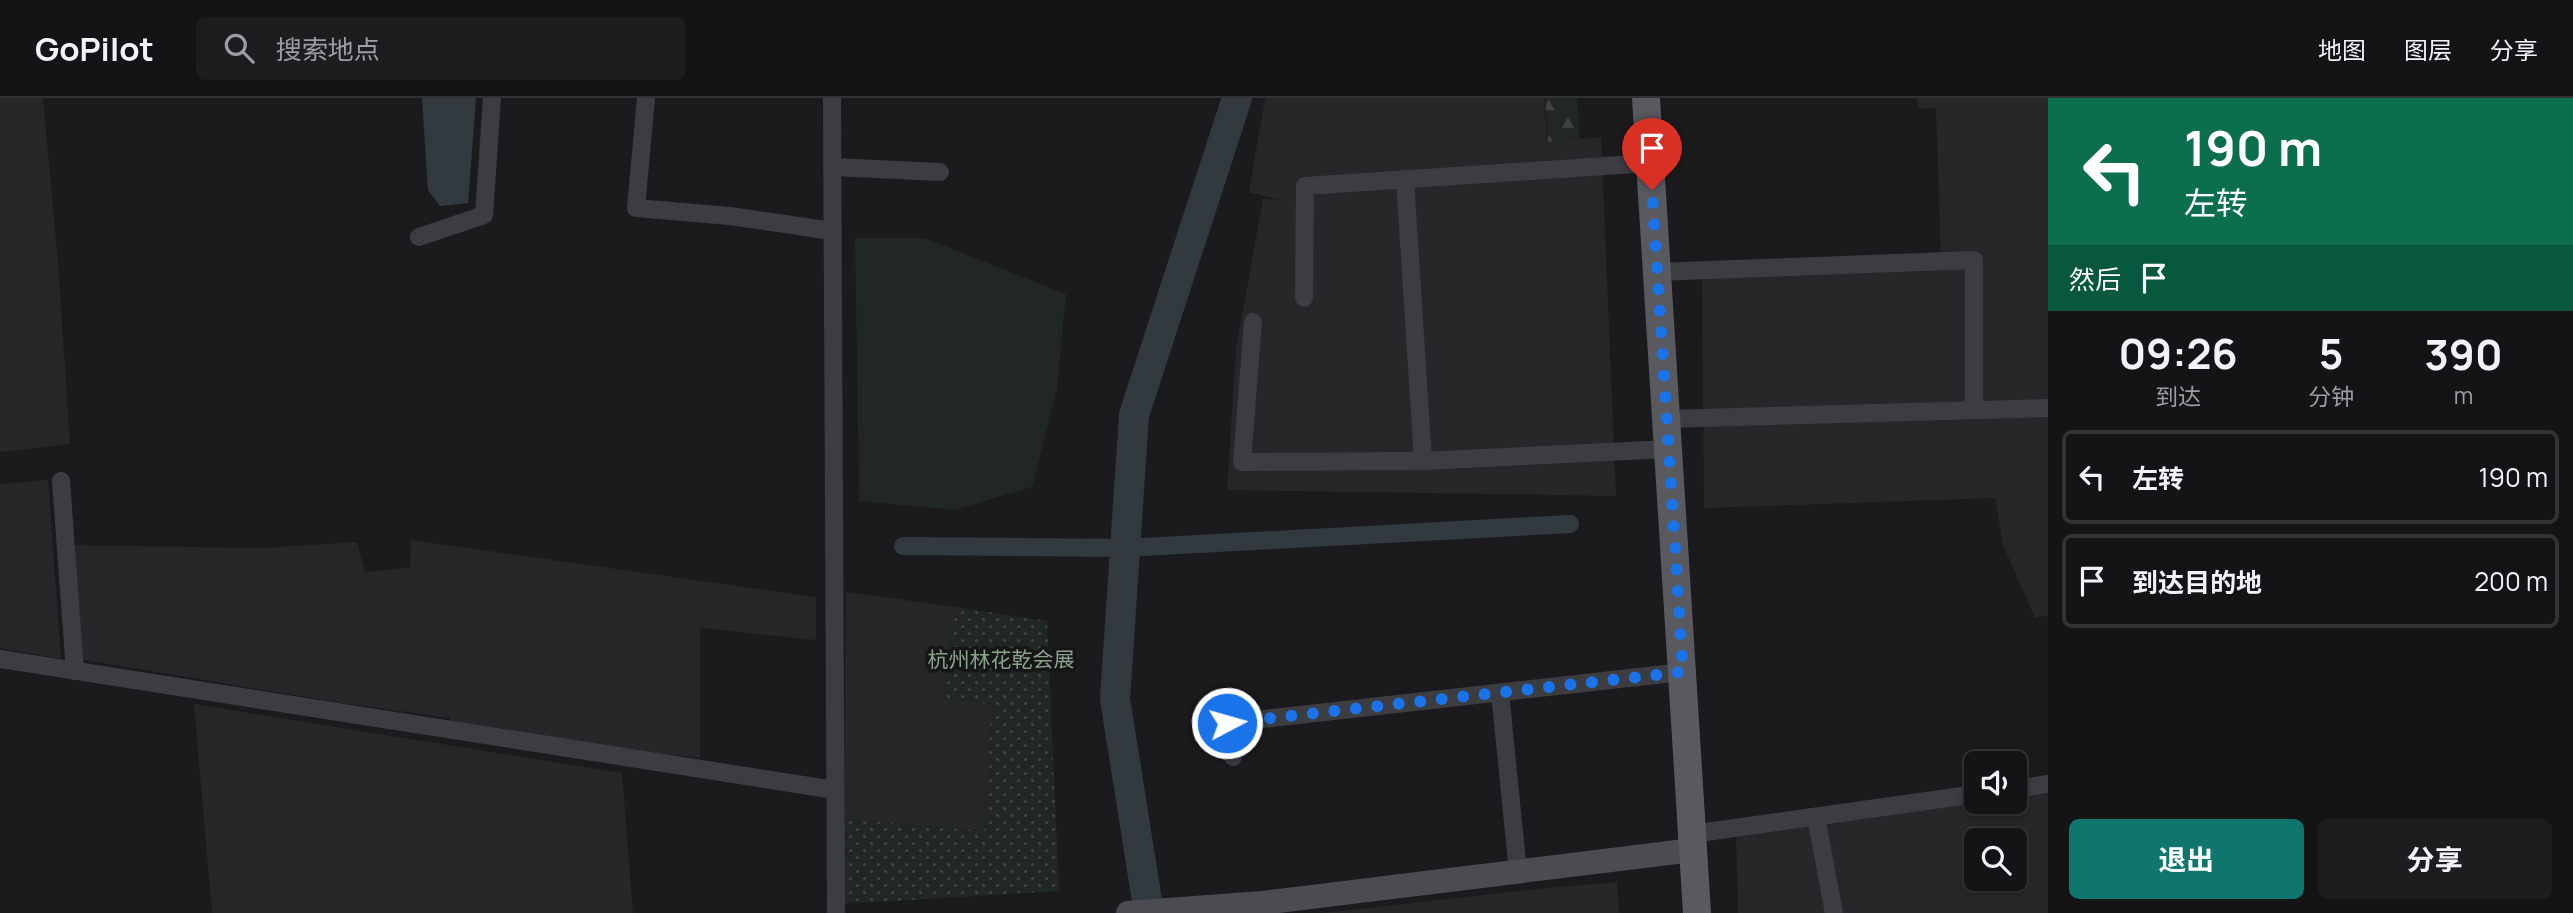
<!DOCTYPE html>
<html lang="zh">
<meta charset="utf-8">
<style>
:root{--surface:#141416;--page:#1d1d1f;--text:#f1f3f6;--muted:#9d9ea1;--line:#333335;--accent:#0f766e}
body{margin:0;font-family:Manrope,"Noto Sans SC",sans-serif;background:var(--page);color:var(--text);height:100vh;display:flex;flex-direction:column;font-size:26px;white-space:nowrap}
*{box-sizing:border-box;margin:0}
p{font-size:23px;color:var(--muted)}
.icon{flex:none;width:38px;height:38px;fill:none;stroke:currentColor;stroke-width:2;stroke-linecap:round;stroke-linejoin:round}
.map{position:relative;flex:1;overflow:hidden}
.drawer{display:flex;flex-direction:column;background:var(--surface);width:525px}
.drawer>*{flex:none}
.top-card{background:#0b6e4f;color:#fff;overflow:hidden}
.tools{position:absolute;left:1964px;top:653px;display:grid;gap:14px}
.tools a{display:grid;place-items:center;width:63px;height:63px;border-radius:10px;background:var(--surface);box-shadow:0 4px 10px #0003,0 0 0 2px var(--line);font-size:35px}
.pin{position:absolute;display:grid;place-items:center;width:60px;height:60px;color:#fff;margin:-72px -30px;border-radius:50% 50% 50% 0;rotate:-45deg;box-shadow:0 0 7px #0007}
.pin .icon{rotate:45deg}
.me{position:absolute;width:77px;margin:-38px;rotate:84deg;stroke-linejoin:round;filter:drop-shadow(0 0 5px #0008)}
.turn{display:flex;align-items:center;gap:24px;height:147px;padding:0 21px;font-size:32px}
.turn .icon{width:91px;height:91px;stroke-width:2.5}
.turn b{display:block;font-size:49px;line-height:60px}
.then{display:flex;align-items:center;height:66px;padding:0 21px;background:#0003;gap:14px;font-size:26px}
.eta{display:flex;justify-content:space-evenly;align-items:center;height:119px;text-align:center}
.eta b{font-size:42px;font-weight:700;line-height:49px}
.button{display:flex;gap:14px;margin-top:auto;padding:14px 21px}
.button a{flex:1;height:80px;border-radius:10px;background:var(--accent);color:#fff;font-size:28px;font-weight:700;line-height:80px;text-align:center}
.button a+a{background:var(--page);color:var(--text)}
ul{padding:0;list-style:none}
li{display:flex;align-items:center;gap:21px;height:94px;margin:0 14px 10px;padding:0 7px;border:4px solid var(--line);border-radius:10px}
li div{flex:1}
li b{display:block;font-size:26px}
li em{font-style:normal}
header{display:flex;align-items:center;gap:42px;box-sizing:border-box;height:98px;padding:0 35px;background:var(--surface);border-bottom:2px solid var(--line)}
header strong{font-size:33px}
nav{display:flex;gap:38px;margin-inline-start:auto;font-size:24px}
.search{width:490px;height:63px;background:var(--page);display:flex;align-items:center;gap:18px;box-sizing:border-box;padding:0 24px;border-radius:10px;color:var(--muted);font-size:26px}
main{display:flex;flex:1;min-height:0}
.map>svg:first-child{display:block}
.built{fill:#27272a;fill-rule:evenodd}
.grass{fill:url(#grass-dots)}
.forest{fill:url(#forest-firs)}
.park{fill:#212722}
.water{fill:#323a40}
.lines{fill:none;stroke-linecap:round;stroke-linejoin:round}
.canal{stroke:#323a40;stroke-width:18}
.river{stroke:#323a40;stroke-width:30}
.street{stroke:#3c3d41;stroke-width:18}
.secondary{stroke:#4a4c51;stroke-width:24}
.primary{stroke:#585a60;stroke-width:28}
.route{stroke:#1a73e8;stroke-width:12;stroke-dasharray:0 21.6}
.labels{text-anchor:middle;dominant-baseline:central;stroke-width:7;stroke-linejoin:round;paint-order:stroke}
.park-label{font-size:21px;fill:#88a389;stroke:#161618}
</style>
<header>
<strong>GoPilot</strong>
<div class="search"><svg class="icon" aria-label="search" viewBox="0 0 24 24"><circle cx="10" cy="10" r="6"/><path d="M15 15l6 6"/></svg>搜索地点</div>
<nav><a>地图</a><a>图层</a><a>分享</a></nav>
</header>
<main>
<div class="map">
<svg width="2048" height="815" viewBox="0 0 2048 815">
<defs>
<pattern id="grass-dots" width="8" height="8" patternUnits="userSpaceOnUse" patternTransform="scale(1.75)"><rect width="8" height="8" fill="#212722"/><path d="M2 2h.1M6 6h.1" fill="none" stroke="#3f4440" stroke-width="1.8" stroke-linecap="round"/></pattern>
<pattern id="forest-firs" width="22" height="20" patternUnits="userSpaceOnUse" patternTransform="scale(1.75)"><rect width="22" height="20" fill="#212722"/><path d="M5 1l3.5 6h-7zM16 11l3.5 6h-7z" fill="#3f4440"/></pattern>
</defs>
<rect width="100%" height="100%" fill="#1b1b1d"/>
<g class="built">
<path d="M 0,0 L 43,0 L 58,164 L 70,346 L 0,354 Z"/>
<path d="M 1265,0 L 1544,0 L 1547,44 L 1601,39 L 1616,398 L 1227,392 L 1236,251 L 1263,101 L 1283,102 L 1249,94 Z"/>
<path d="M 1917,0 L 2048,0 L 2048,517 L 2035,520 L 2003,447 L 1995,400 L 1704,410 L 1702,164 L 1941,161 L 1936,10 L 1919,11 Z"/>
<path d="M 48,382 L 61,561 L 0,550 L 0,386 Z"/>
<path d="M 411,442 L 816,499 L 816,542 L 700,530 L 700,660 L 451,632 L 450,620 L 335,604 L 74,560 L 70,447 L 262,450 L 357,444 L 365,474 L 410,469 Z"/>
<path d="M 846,494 L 956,509 L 941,600 L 992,606 L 984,733 L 844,721 Z"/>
<path d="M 194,606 L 622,675 L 633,815 L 212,815 Z"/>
<path d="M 2048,695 L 2048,815 L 1738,815 L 1736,739 L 1979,704 L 2014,704 L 2014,699 ZM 1976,742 L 2014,742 L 2014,780 L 1976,780 Z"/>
<path d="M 1617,784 L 1619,815 L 1323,815 L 1546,790 Z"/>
</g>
<path class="grass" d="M 956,509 L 1047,523 L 1059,793 L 842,806 L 844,721 L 984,733 L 992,606 L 941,601 Z"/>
<path class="forest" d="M 1545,0 L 1577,0 L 1580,41 L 1548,44 Z"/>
<path class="park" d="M 855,140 L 925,140 L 1066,196 L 1057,292 L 1032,389 L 954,412 L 859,403 Z"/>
<path class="water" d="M 422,0 L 476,0 L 468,105 L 440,108 L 428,92 Z"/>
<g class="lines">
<path class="canal" d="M 903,448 L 1125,450 L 1570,426"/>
<path class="river" d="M 1149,815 L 1115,601 L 1134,317 L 1237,0"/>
<g class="street">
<path d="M 646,0 L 636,110 L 730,118 L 832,133"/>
<path d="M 832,0 L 836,815"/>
<path d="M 832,69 L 940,74"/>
<path d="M 1405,81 L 1423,363 L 1669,351"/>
<path d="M 419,139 L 484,117 L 492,0"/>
<path d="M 1657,174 L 1974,162 L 1974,312"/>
<path d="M 1304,200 L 1305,88 L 1650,65"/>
<path d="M 1253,224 L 1242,364 L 1423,363"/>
<path d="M 1667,321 L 2048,310"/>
<path d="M 61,383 L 75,573"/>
<path d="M 0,561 L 835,692"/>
<path d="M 1500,595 L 1518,774"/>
<path d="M 1233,659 L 1227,625 L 1683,574"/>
<path d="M 2014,691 L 2048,686"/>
<path d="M 1816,719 L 1834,815"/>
<path d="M 1692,736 L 1976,696"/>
</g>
<path class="secondary" d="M 1128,815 L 1262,805 L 1693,752"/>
<path class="primary" d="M 1646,0 L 1697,815"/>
</g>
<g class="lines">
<path class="route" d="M 1227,625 L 1683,574 L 1652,92"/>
</g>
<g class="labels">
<g class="park-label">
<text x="1001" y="561">杭州林花乾会展</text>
</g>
</g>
</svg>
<div class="tools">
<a><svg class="icon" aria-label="sound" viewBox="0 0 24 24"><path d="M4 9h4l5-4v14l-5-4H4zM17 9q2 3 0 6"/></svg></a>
<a><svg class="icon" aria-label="search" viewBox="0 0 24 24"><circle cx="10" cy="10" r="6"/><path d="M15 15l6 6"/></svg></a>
</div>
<div class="pin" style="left:1652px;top:92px;background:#d93025"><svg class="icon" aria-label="arrive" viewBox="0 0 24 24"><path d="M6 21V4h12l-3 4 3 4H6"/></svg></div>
<svg class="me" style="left:1227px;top:625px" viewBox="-20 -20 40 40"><circle r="17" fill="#1a73e8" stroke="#fff" stroke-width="3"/><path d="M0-11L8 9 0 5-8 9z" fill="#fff"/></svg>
</div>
<section class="drawer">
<div class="top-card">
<div class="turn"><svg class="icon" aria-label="left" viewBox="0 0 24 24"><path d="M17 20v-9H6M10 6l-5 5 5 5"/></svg><div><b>190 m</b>左转</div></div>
<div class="then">然后<svg class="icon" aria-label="arrive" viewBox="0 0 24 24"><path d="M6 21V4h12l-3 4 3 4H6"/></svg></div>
</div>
<div class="eta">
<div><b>09:26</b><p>到达</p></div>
<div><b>5</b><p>分钟</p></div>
<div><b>390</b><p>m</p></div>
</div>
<ul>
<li><svg class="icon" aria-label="left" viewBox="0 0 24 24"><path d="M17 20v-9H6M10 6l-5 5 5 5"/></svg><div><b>左转</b></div><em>190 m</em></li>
<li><svg class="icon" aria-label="arrive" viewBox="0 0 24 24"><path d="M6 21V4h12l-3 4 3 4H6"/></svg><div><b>到达目的地</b></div><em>200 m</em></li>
</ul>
<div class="button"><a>退出</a><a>分享</a></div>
</section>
</main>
